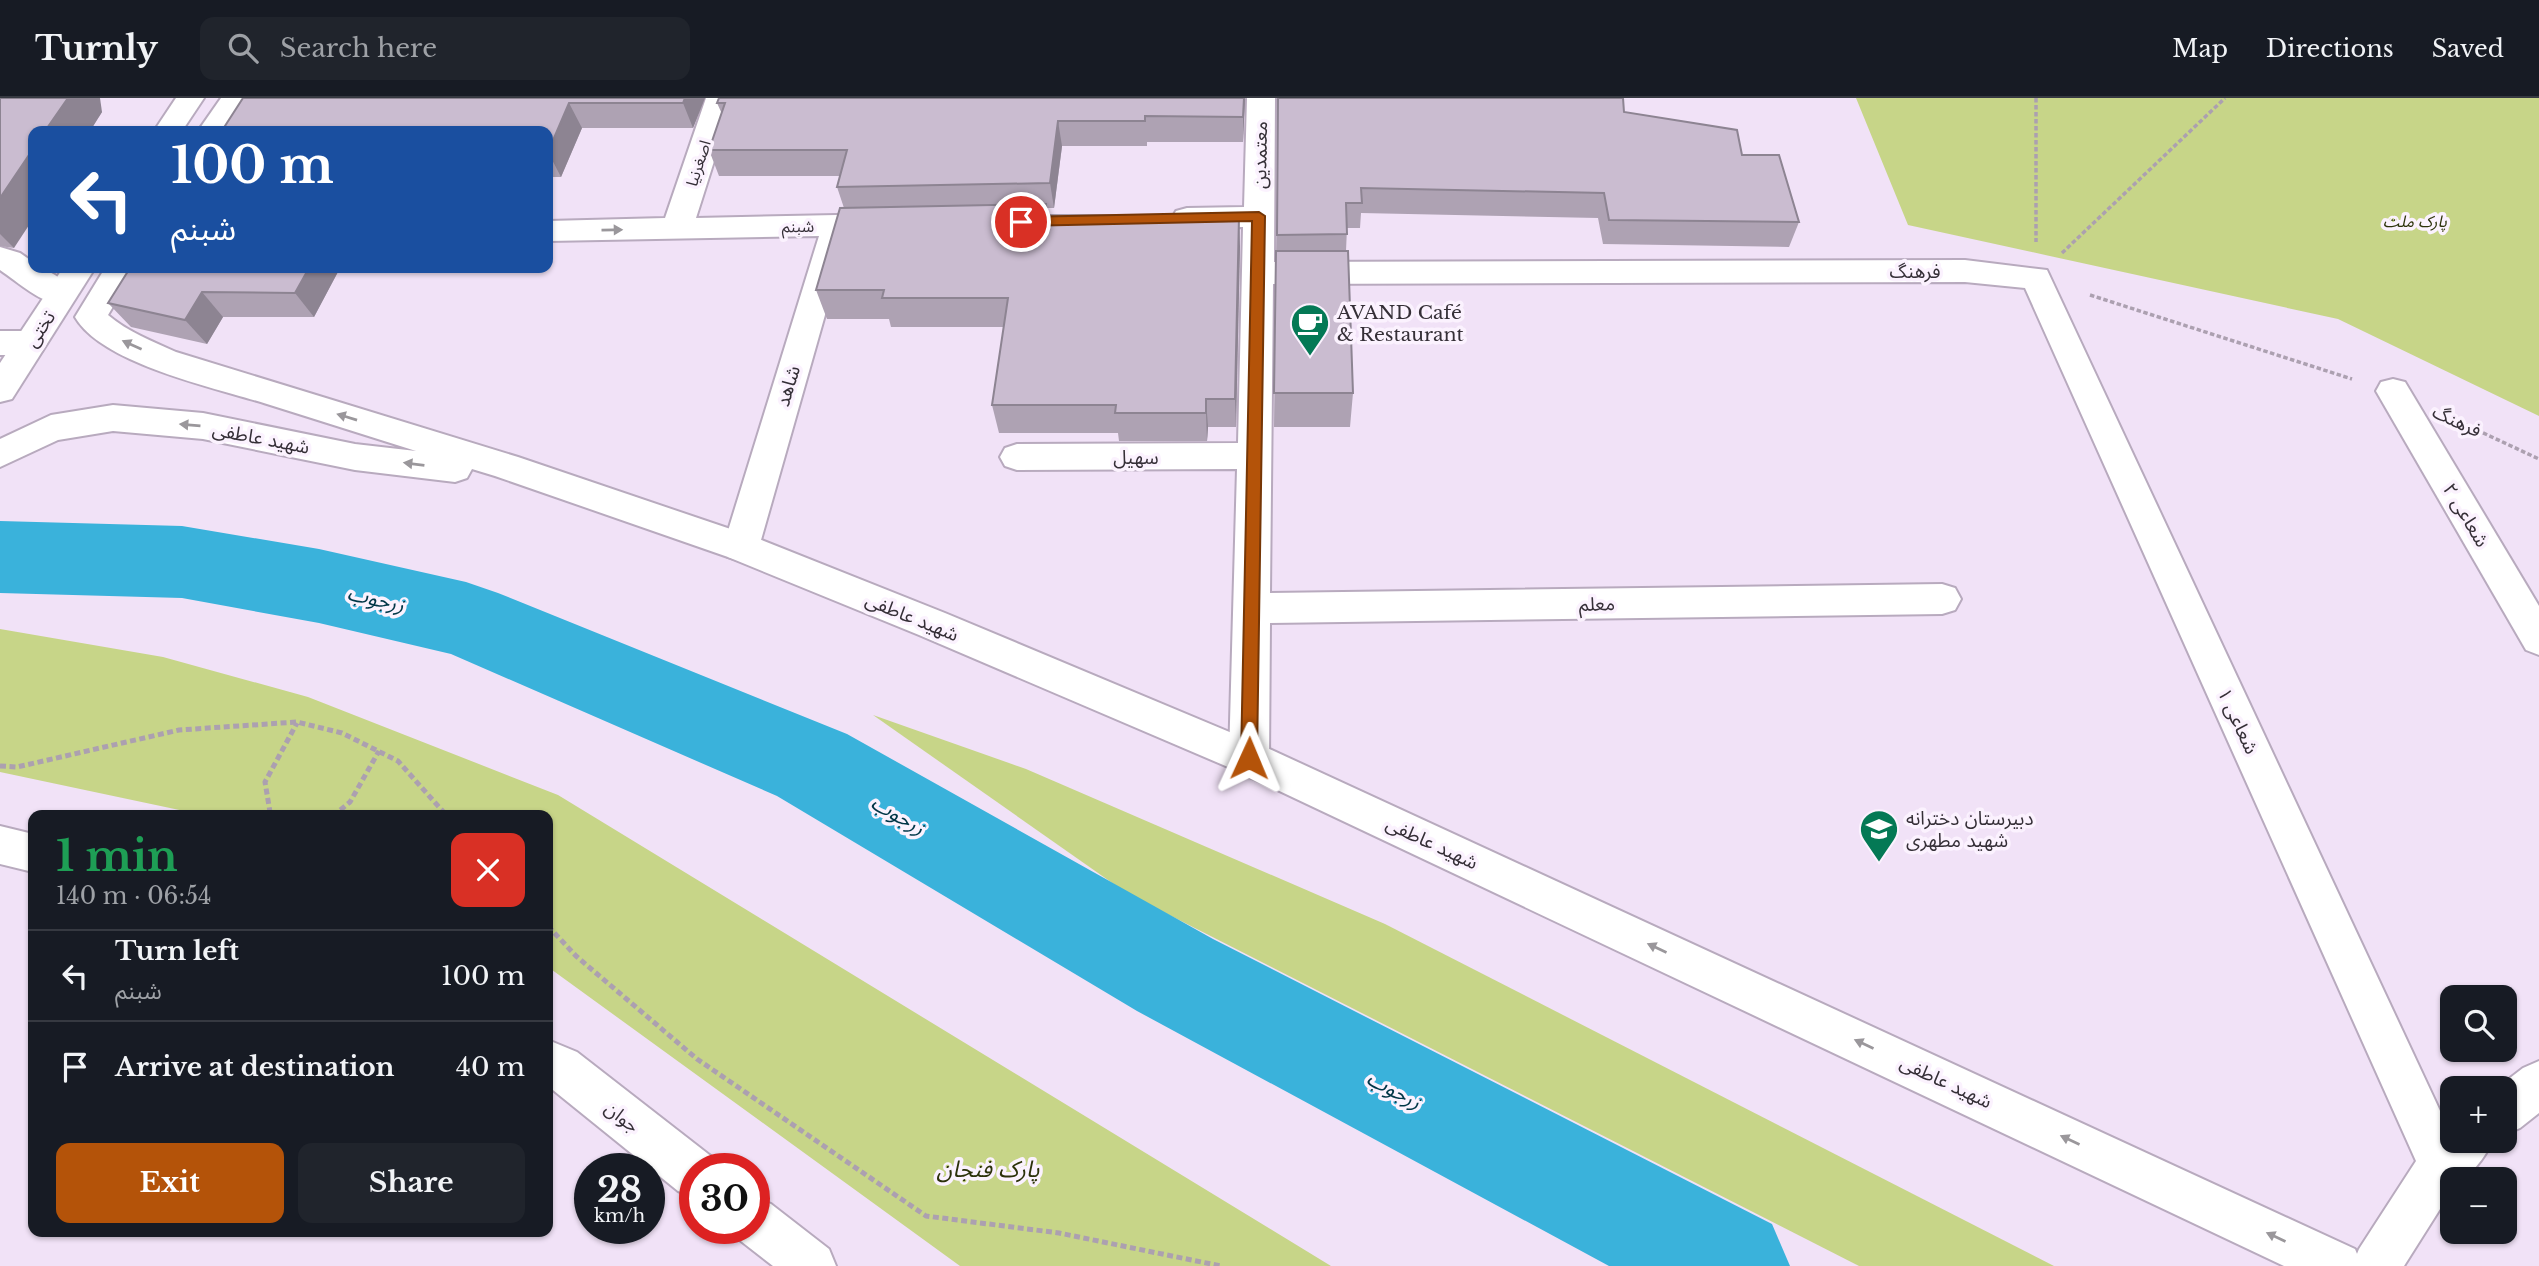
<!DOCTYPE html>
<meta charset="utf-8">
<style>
:root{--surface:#171b24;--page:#20242c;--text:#f1f3f6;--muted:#9ea1a6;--line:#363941;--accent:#b45309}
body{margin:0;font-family:"Libre Baskerville","Noto Sans Arabic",serif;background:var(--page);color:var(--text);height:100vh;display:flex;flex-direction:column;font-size:26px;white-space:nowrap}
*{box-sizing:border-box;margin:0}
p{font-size:23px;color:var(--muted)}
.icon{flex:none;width:38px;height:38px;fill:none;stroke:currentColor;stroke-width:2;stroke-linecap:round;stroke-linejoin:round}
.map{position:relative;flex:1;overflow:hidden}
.panel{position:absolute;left:28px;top:712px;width:525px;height:427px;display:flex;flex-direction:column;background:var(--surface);border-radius:14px;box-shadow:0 2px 5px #0004}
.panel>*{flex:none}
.hud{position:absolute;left:28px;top:28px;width:525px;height:147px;border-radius:14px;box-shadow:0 2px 5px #0004;background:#1a4fa0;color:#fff;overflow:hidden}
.tools{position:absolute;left:2440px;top:887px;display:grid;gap:14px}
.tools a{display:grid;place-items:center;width:77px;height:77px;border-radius:14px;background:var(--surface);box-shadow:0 2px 5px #0004;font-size:35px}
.speed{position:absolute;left:574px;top:1055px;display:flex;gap:14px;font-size:35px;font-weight:700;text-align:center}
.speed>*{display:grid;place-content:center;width:91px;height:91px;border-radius:50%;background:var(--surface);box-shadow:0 2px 5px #0004;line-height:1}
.speed small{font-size:18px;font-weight:400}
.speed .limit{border:10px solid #d22;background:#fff;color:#111}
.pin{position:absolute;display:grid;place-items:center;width:60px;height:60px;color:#fff;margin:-30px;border:4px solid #fff;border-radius:50%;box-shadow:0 2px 7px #0007}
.me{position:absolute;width:77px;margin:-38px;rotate:1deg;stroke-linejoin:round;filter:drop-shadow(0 0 5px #0008)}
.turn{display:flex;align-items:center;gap:24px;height:147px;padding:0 28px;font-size:32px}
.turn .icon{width:91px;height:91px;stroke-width:2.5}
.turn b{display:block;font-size:49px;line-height:60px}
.round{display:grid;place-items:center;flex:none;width:74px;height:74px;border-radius:14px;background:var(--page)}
.overview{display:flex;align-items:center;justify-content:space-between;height:119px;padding:0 28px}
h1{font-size:42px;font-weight:700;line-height:52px;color:#1e9e55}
.button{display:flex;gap:14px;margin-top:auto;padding:14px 28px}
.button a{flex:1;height:80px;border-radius:14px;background:var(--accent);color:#fff;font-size:28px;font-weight:700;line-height:80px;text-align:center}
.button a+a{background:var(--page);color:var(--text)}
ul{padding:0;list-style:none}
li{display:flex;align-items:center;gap:21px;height:91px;padding:0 28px;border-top:2px solid var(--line)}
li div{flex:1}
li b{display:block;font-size:26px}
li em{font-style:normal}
header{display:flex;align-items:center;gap:42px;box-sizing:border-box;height:98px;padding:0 35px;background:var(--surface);border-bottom:2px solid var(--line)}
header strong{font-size:33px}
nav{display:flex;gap:38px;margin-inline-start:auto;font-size:24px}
.search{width:490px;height:63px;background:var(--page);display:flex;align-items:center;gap:18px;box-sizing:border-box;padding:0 24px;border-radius:14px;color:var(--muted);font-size:26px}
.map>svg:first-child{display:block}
.green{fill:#c7d588}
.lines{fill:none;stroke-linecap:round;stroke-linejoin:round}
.river{fill:#3ab2db;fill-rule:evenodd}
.street-casing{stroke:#b8aabe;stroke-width:4}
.secondary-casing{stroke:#b8aabe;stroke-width:4}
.primary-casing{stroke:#b8aabe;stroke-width:4}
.path-far1{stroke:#aca0b0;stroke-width:3.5;stroke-dasharray:4.5 2.5;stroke-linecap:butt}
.path{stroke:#aca0b0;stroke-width:5;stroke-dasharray:6 3.5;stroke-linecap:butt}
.street{fill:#fff;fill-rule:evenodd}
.secondary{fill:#fff;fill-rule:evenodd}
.primary{fill:#fff;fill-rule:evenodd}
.wall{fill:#aea2b3}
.shaded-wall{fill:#8d8492}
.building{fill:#cabcd0;stroke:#8d8492;stroke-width:2}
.oneway{fill:#9a979b}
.route{fill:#b45309;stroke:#753606;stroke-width:2}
.labels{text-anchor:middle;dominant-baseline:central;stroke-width:7;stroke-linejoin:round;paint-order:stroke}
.far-street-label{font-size:16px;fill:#352f37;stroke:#fbf2fe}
.far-park-label{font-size:16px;font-style:italic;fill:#2c320a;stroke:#fbf2fe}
.street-label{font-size:19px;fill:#352f37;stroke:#fbf2fe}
.poi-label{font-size:19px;fill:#352f37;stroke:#fbf2fe;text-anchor:start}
.water-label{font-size:21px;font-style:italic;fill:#003647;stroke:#fbf2fe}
.near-park-label{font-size:23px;font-style:italic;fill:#2c320a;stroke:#fbf2fe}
</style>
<header>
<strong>Turnly</strong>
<div class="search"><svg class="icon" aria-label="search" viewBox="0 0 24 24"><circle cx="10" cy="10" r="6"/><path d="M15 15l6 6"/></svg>Search here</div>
<nav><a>Map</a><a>Directions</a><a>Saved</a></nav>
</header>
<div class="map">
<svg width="2539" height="1168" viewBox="0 0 2539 1168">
<rect width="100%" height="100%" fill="#f1e2f7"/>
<g class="green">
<path d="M 1856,0 L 2539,0 L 2539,318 L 2338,221 L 1908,127 Z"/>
<path d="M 0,531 L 163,559 L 308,599 L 558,697 L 1331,1168 L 960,1168 L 548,869 L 548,718 L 203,717 L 0,674 Z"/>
<path d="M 873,617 L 1026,671 L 1385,826 L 2054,1168 L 1859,1168 L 1128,796 Z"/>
</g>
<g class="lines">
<path class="river" d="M 0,423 L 182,428 L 319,451 L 466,484 L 498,495 L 847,636 L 1213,841 L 1772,1126 L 1790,1168 L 1609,1168 L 1137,913 L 777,698 L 451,556 L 319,525 L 182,500 L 0,495 Z"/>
<g class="street-casing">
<g id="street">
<path d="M 706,0 L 734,0 L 696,120 L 886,116 L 897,119 L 901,126 L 897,133 L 886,136 L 843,137 L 846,143 L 759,449 L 754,459 L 741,463 L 728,459 L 723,449 L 819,138 L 548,143 L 548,123 L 665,120 Z"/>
<path d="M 1247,0 L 1275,0 L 1274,164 L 1965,162 L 2047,172 L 2448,1030 L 2452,1027 L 2452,1043 L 2492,1043 C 2486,1058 2470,1082 2452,1082 L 2452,1092 L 2404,1168 L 2352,1168 L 2359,1151 L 2416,1063 L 2025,190 L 1965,184 L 1273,186 L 1270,495 L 1942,486 L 1955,490 L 1961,501 L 1955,512 L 1942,516 L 1270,525 L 1269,660 L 1263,672 L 1249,677 L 1235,672 L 1229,660 L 1237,371 L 1017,372 L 1005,368 L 1000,359 L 1005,350 L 1017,346 L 1238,345 L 1243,129 L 1187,130 L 1176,127 L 1172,120 L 1176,113 L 1187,110 L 1244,109 Z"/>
<path d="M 0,149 L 20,155 L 33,164 L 33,170 C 48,170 69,184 77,197 L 72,205 C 47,212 21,186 0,172 Z"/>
<path d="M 0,233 L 30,233 L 42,237 L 46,245 L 42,253 L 30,257 L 0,257 Z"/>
<path d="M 2393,281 L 2405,284 L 2539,508 L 2539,557 L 2526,552 L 2376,293 L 2381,284 Z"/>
<path d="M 2539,963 L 2539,1015 L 2520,1030 L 2504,1037 L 2504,990 L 2497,990 L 2523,970 Z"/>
</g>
</g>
<g class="secondary-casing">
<g id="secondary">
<path d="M 221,0 L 249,0 L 227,33 L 198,33 Z"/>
<path d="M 105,170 L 136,170 L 108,217 C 128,234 152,243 176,254 L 518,359 L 754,439 L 945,515 L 1263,648 L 2355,1151 L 2362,1168 L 2284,1168 L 1235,672 L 919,537 L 728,459 L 495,378 L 472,371 L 467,380 L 455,384 L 355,372 L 203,341 L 113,333 L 58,342 L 0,369 L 0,341 L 51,317 L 113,307 L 203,315 L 355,346 L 416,353 C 366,337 317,322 267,306 C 216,290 102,266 75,219 Z"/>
<path d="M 0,728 L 33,736 L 33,774 L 0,766 Z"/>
<path d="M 548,942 L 577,954 L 712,1059 L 716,1071 L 695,1071 L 695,1099 L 678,1093 L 548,988 Z"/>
<path d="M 754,1099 L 771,1106 L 829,1151 L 836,1168 L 773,1168 L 737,1140 L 733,1130 L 754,1130 Z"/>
</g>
</g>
<g class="primary-casing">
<g id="primary">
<path d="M 176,0 L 204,0 L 182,33 L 154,33 Z"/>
<path d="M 63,170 L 95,170 L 12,301 L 0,304 L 0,265 Z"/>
</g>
</g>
<g class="path-far1">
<path d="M 2036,0 L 2036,144"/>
<path d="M 2062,155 L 2225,0"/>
<path d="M 2090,197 L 2352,281"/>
<path d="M 2464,326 L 2539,361"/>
</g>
<g class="path">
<path d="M 0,668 L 17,669 L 179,632 L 297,624 L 342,635 L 398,663 L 447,718"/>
<path d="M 280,718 L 270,714 L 265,684 L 297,625"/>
<path d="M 333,718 L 350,704 L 379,653"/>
<path d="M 548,828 L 576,858 L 697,961 L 926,1118 L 1059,1135 L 1221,1168"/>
</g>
<use href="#street" class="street"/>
<use href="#secondary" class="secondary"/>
<use href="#primary" class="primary"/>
</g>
<g class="wall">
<path d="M 0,0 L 102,14 L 90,33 L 33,33 L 14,150 L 0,148 Z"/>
<path d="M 243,0 L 705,0 L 693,30 L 582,30 L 561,79 L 548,79 L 548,33 L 223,31 Z"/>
<path d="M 1245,0 L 1243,44 L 1147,44 L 1147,48 L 1062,48 L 1054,110 L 1047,110 L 1048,117 L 1240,148 L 1236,329 L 1208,329 L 1207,343 L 1119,343 L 1118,335 L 999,335 L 992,307 L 1004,229 L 891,229 L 889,221 L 827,221 L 816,192 L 844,110 L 837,89 L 840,78 L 719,78 L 709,52 L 722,16 L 717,5 Z"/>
<path d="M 1278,0 L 1624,14 L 1742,57 L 1799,124 L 1789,149 L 1603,146 L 1598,120 L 1361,115 L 1360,130 L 1347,130 L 1346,153 L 1353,295 L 1350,329 L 1274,329 Z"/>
<path d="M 340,170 L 314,219 L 223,219 L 207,246 L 131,229 L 108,205 Z"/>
</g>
<g class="shaded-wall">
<path d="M 68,0 L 100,0 L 102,14 L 90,33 L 45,33 Z"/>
<path d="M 685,0 L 705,0 L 693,30 L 683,5 Z"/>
<path d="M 1244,0 L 1245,0 L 1243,44 L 1243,19 Z"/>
<path d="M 569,5 L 582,30 L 561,79 L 548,54 Z"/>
<path d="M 1058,23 L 1062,48 L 1054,110 L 1050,85 Z"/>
<path d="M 33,51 L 33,121 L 14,150 L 0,136 L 0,100 Z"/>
<path d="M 1239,118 L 1240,148 L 1236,329 L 1235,301 Z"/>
<path d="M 309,170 L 340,170 L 314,219 L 295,195 Z"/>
<path d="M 202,194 L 223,219 L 207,246 L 185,222 Z"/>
<path d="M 1206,301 L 1208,329 L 1207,343 L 1206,315 Z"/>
</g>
<g class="building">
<path d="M 0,0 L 68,0 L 45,33 L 33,33 L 33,51 L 0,100 Z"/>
<path d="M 243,0 L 685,0 L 683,5 L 569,5 L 548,54 L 548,33 L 218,33 L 219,31 L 223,31 Z"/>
<path d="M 719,0 L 1244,0 L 1243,19 L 1145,18 L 1145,23 L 1058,23 L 1050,85 L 837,89 L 847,52 L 709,52 L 725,5 L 717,5 Z"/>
<path d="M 1278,0 L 1623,0 L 1624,14 L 1737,32 L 1742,57 L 1779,57 L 1799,124 L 1609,122 L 1604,95 L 1361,90 L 1362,105 L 1346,105 L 1347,136 L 1277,137 Z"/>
<path d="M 1046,106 L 1045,117 L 1239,118 L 1235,301 L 1206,301 L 1206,315 L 1115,315 L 1116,307 L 992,307 L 1008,200 L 882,200 L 884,192 L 816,192 L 840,110 Z"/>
<path d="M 1276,153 L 1348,153 L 1353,295 L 1274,295 Z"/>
<path d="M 130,170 L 309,170 L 295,195 L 202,194 L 185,222 L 108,205 Z"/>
</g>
<defs><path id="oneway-solid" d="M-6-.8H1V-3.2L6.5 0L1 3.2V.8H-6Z" transform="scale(1.75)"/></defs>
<g class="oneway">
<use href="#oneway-solid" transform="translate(612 132) rotate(-1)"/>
<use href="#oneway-solid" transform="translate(132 247) rotate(-156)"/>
<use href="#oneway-solid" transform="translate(347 319) rotate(-163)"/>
<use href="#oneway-solid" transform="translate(190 327) rotate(-175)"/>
<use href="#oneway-solid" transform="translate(414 366) rotate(-173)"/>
<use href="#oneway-solid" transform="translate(1657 850) rotate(-155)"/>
<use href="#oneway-solid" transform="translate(1864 946) rotate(-155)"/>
<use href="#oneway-solid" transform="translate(2070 1042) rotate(-155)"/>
<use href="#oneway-solid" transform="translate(2276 1139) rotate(-155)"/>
</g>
<path class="route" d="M 1259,114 L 1265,118 L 1257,660 L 1255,665 L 1249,667 L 1243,665 L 1241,660 L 1252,123 L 1021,128 L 1015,124 L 1021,119 Z"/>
<defs>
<g id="cafe-pin" transform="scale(2.0125)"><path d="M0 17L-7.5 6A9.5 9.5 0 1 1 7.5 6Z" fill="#047955" stroke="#fbf2fe"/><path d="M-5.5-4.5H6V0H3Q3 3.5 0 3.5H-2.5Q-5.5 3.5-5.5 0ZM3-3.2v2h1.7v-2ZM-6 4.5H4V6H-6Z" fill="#fff"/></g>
<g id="school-pin" transform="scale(2.0125)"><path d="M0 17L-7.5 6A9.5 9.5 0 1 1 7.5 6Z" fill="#047955" stroke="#fbf2fe"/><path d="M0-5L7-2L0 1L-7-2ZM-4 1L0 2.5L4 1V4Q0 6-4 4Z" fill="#fff"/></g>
</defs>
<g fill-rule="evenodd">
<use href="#cafe-pin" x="1310" y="225"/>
<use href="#school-pin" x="1879" y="731"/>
</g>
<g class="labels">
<g class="far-street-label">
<text transform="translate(698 65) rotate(-72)">اصغرنیا</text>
<text transform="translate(798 128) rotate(-1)">شبنم</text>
</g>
<g class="far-park-label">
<text x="2415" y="123">پارک ملت</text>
</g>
<g class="street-label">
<text transform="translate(1260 57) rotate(-89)">معتمدین</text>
<text x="1915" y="173">فرهنگ</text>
<text transform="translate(40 231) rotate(-57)">تختی</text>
<text transform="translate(788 288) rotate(-73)">شاهد</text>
<text transform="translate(2457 323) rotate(25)">فرهنگ</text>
<text transform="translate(261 340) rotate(11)">شهید عاطفی</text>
<text x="1136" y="359">سهیل</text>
<text transform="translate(2466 417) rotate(59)">شعاعی ۲</text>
<text transform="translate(1597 506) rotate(-1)">معلم</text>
<text transform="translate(912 519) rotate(22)">شهید عاطفی</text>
<text transform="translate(2238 623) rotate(65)">شعاعی ۱</text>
<text transform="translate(1432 745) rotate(25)">شهید عاطفی</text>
<text transform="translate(1946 984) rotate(25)">شهید عاطفی</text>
<text transform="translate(622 1019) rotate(38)">جوان</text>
</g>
<g class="poi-label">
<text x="1337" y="214">AVAND Café<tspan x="1337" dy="22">&amp; Restaurant</tspan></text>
<text x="1906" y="720">دبیرستان دخترانه<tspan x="1906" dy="22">شهید مطهری</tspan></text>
</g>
<g class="water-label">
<text transform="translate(376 501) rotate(13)">زرجوب</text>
<text transform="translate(898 717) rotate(30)">زرجوب</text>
<text transform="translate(1394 992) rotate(28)">زرجوب</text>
</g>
<g class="near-park-label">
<text x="988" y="1071">پارک فنجان</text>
</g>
</g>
</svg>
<div class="tools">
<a><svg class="icon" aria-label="search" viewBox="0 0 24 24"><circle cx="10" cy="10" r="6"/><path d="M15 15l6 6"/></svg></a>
<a>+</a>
<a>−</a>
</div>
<div class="speed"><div>28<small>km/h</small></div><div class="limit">30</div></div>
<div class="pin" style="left:1021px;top:124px;background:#d93025"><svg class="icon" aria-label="arrive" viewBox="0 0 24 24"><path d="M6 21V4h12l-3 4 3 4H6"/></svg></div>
<svg class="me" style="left:1249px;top:660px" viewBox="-20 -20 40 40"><path d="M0-17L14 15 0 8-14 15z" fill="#b45309" stroke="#fff" stroke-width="4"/></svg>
<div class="hud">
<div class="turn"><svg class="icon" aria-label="left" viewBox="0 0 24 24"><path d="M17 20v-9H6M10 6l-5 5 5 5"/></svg><div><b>100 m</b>شبنم</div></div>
</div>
<section class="panel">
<div class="overview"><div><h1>1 min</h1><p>140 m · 06:54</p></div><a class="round" style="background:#d93025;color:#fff"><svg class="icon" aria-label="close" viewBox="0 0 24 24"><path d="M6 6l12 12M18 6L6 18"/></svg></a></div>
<ul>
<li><svg class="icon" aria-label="left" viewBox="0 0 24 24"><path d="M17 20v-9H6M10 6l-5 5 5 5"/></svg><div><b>Turn left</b><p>شبنم</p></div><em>100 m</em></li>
<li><svg class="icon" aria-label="arrive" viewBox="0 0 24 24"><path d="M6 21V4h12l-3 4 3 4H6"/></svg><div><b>Arrive at destination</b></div><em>40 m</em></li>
</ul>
<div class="button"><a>Exit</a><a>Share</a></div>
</section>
</div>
